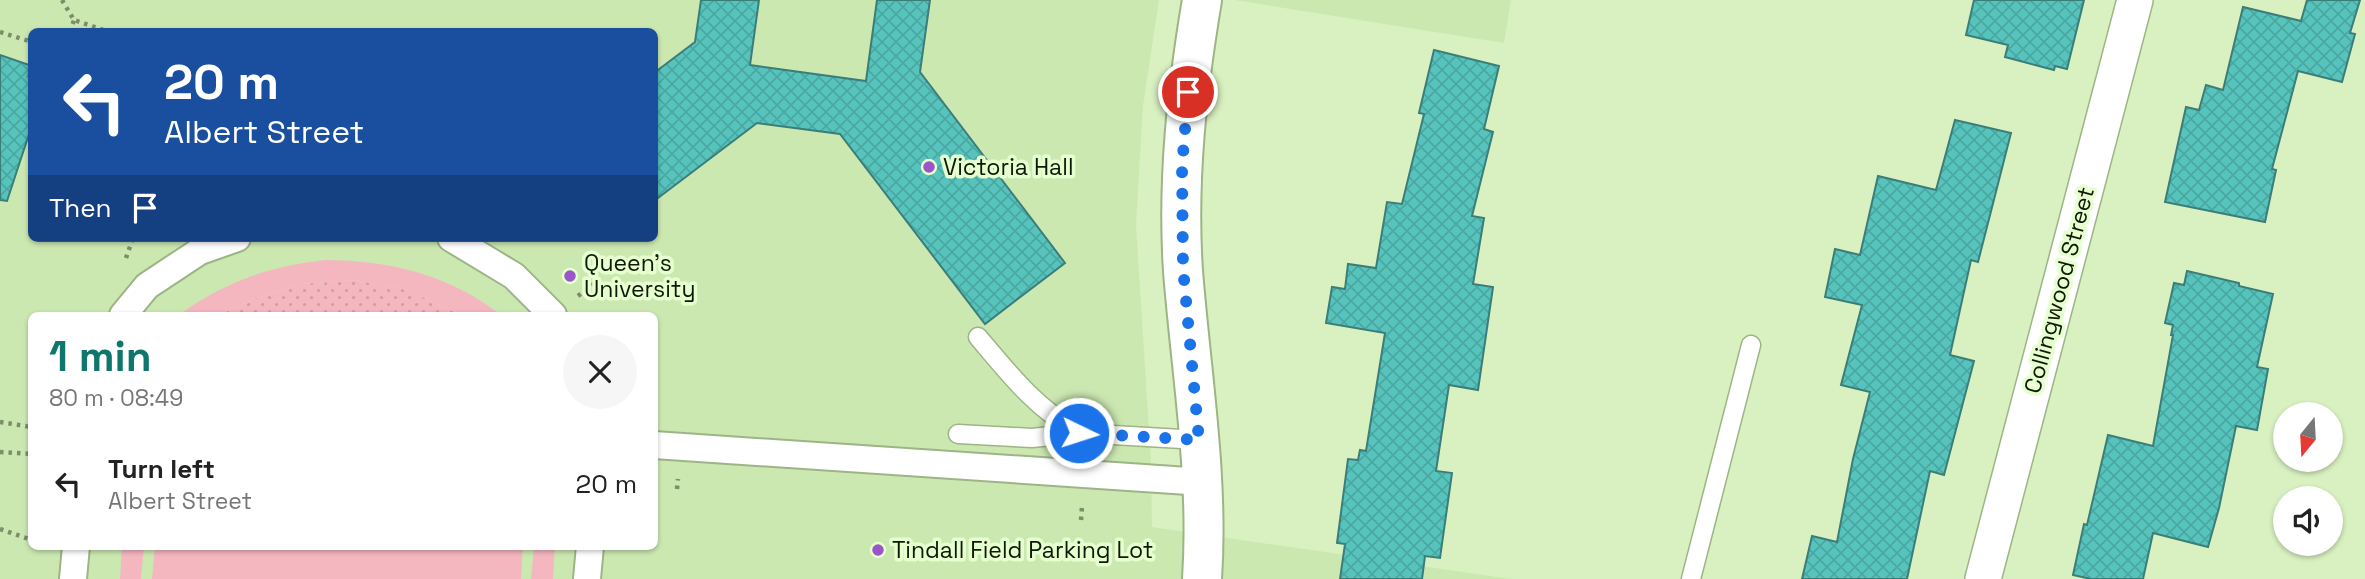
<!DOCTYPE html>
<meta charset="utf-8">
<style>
:root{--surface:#fff;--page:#f6f6f6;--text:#222;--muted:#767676;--accent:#0f766e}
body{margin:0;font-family:"Space Grotesk",sans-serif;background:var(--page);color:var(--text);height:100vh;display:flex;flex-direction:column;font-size:26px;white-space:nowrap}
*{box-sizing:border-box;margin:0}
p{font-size:23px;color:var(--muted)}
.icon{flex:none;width:38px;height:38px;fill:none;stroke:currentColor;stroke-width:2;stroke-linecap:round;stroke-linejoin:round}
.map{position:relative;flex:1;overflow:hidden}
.sheet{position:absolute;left:28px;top:312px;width:630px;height:238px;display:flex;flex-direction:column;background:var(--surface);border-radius:10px;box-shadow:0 2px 5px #0004}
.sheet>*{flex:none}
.banner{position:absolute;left:28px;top:28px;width:630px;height:214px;border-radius:10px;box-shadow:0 2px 5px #0004;background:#1a4fa0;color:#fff;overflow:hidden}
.needle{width:46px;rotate:198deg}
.tools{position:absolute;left:2273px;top:402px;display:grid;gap:14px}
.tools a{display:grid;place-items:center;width:70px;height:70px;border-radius:50%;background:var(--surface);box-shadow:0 2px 5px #0004;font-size:35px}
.pin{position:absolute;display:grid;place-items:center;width:60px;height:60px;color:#fff;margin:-30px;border:4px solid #fff;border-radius:50%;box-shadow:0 2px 7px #0007}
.me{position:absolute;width:77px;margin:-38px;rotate:94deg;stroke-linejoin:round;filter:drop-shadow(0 0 5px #0008)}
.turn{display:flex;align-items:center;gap:24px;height:147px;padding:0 21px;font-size:32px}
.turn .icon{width:91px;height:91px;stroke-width:2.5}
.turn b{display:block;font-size:49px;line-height:60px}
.then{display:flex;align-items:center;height:66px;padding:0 21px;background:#0003;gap:14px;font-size:26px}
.round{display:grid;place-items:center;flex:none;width:74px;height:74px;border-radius:37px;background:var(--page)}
.headline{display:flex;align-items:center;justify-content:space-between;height:119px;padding:0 21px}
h1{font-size:42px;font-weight:700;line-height:52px;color:var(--accent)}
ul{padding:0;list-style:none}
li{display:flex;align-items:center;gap:21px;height:105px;padding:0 21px}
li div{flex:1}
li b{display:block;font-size:26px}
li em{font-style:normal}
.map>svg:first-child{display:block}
.built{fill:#cce8b1;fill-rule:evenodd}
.grass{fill:url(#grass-dots)}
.park{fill:#f5b7bf}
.building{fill:url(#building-cross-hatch);stroke:#3b7e79;stroke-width:2}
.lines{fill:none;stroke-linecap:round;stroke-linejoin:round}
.service-casing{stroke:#9db486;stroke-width:21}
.pedestrian-casing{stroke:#9db486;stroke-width:30}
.minor-casing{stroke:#9db486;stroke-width:38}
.secondary-casing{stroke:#9db486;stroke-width:42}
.path{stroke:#7d8d6c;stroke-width:4.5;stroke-dasharray:3.5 5;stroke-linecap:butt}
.service{stroke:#fff;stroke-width:18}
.pedestrian{stroke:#fff;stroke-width:26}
.minor{stroke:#fff;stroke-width:35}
.secondary{stroke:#fff;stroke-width:38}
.route{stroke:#1a73e8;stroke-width:12;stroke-dasharray:0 21.6}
.poi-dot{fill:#9a55c9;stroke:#e6ffce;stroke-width:2.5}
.labels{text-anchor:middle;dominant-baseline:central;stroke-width:7;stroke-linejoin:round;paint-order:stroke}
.poi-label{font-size:23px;fill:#0f1706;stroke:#e6ffce;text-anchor:start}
.street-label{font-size:23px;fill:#0f1706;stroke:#e6ffce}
</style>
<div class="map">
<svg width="2365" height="579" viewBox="0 0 2365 579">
<defs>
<pattern id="grass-dots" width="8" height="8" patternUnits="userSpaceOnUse" patternTransform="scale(1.75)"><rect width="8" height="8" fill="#f5b7bf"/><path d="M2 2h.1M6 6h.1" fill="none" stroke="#d19da3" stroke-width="1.8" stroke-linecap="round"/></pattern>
<pattern id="building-cross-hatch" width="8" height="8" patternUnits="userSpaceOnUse" patternTransform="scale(1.75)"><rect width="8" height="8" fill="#56c4bd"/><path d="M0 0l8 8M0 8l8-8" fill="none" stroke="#4aa8a1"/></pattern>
</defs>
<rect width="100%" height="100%" fill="#d9f1c1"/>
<g class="built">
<path d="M 0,0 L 1159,0 L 1143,106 L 1136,225 L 1151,461 L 1152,527 L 1511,579 L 0,579 ZM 32,32 L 654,32 L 654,238 L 32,238 ZM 32,315 L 654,315 L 654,546 L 32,546 Z"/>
<path d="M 1234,0 L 1511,0 L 1504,43 Z"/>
</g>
<path class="grass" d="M 355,280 L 407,290 L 461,315 L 219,315 L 254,299 L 302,284 Z"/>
<g class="park">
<path d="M 325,260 C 389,260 450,275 501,315 L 461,315 L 407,290 L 355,280 L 302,284 L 254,299 L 219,315 L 179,315 C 223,282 271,266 325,260 Z"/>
<path d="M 122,546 L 144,546 L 141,579 L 120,579 Z"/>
<path d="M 155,546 L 523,546 L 521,579 L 152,579 Z"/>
<path d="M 534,546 L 555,546 L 553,579 L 531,579 Z"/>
</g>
<g class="building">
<path d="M 701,0 L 759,0 L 750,65 L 866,81 L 877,0 L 930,0 L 920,72 L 1065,263 L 985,324 L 840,134 L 757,123 L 654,201 L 654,73 L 695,42 Z"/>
<path d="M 1974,0 L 2084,0 L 2067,69 L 2055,66 L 2054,70 L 2005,57 L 2008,45 L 1966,35 Z"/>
<path d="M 2307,0 L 2360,0 L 2350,33 L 2355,34 L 2342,82 L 2298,71 L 2272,169 L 2276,170 L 2265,222 L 2165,202 L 2186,107 L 2199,110 L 2206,85 L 2223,90 L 2243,7 L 2301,21 Z"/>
<path d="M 1434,50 L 1499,66 L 1484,129 L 1493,132 L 1472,216 L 1484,218 L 1473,284 L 1493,287 L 1478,390 L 1449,385 L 1436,471 L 1452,473 L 1440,558 L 1425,556 L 1422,579 L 1340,579 L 1345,544 L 1337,543 L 1348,459 L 1358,460 L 1360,450 L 1366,451 L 1385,333 L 1326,323 L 1332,287 L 1345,289 L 1348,264 L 1376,268 L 1387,202 L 1402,204 L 1424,114 L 1419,113 Z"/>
<path d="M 0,55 L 32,66 L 32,125 L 7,201 L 0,200 Z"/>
<path d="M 1955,120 L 2011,133 L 1978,262 L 1971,260 L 1950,355 L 1974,361 L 1944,475 L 1930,471 L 1907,579 L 1802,579 L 1812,536 L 1837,542 L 1853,459 L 1870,392 L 1841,385 L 1862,305 L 1825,297 L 1835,249 L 1860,255 L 1878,176 L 1936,190 Z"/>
<path d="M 2187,271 L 2239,283 L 2239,286 L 2273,294 L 2257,367 L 2268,369 L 2257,430 L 2236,426 L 2219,508 L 2208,547 L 2153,533 L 2143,579 L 2091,579 L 2073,575 L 2084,524 L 2087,525 L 2108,435 L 2153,446 L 2173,335 L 2171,335 L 2173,325 L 2165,323 L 2174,283 L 2184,285 Z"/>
</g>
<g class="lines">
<g class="service-casing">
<g id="service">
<path d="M 978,337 C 1011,376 1034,406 1079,433"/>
<path d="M 958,434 L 1032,438 L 1079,433 L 1199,440"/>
<path d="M 1691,579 L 1751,345"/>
</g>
</g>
<g class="pedestrian-casing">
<g id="pedestrian">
<path d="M 451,238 L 514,276 L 553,315"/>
<path d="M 123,315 L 147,286 L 200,251 L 237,238"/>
<path d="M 654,445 L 1203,482"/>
<path d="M 73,579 L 76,546"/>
<path d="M 587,579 L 590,546"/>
</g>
</g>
<g class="minor-casing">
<path id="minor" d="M 1983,579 L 2135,0"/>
</g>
<g class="secondary-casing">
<path id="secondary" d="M 1202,579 C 1209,476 1191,373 1183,271 C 1177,180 1187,89 1202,0"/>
</g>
<g class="path">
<path d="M 62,0 L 74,20 L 109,32"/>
<path d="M 0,32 L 32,42"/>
<path d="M 70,32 L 74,20"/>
<path d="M 27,75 L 32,77"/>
<path d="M 126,258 L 133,238"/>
<path d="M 578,296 L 596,282"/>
<path d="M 0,422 L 32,427"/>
<path d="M 0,452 L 32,454"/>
<path d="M 677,489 L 678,479"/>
<path d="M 1081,520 L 1082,506"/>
<path d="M 0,529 L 32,540"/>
</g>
<use href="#service" class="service"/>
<use href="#pedestrian" class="pedestrian"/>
<use href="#minor" class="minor"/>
<use href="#secondary" class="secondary"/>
</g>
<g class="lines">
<path class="route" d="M 1079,433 L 1199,440 L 1183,268 L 1182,167 L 1188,92"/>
</g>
<g class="poi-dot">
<circle cx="929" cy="167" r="7"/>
<circle cx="570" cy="276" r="7"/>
<circle cx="878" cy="550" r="7"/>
</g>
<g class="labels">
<g class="poi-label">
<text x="943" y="167">Victoria Hall</text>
<text x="584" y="263">Queen's<tspan x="584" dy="26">University</tspan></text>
<text x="892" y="550">Tindall Field Parking Lot</text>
</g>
<g class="street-label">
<text transform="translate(2059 290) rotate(-75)">Collingwood Street</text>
</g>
</g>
</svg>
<div class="tools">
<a><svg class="needle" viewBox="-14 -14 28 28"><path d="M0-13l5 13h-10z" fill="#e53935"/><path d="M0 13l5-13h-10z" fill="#767676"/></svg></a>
<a><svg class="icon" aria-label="sound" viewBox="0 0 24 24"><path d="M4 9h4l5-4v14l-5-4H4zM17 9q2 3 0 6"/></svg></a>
</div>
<div class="pin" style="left:1188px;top:92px;background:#d93025"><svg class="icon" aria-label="arrive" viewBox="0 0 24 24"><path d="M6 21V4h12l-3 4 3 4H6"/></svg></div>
<svg class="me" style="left:1079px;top:433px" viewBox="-20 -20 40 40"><circle r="17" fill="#1a73e8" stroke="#fff" stroke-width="3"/><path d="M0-11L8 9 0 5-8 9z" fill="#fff"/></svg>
<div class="banner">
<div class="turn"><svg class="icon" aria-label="left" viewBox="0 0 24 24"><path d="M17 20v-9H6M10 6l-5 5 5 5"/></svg><div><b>20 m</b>Albert Street</div></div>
<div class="then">Then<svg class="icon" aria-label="arrive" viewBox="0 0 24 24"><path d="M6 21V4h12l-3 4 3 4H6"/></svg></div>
</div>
<section class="sheet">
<div class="headline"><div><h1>1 min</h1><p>80 m · 08:49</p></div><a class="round"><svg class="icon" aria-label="close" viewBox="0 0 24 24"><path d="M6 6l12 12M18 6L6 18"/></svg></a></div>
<ul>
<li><svg class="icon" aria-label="left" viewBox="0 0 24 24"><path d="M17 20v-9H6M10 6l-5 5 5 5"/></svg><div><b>Turn left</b><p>Albert Street</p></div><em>20 m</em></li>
</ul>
</section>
</div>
